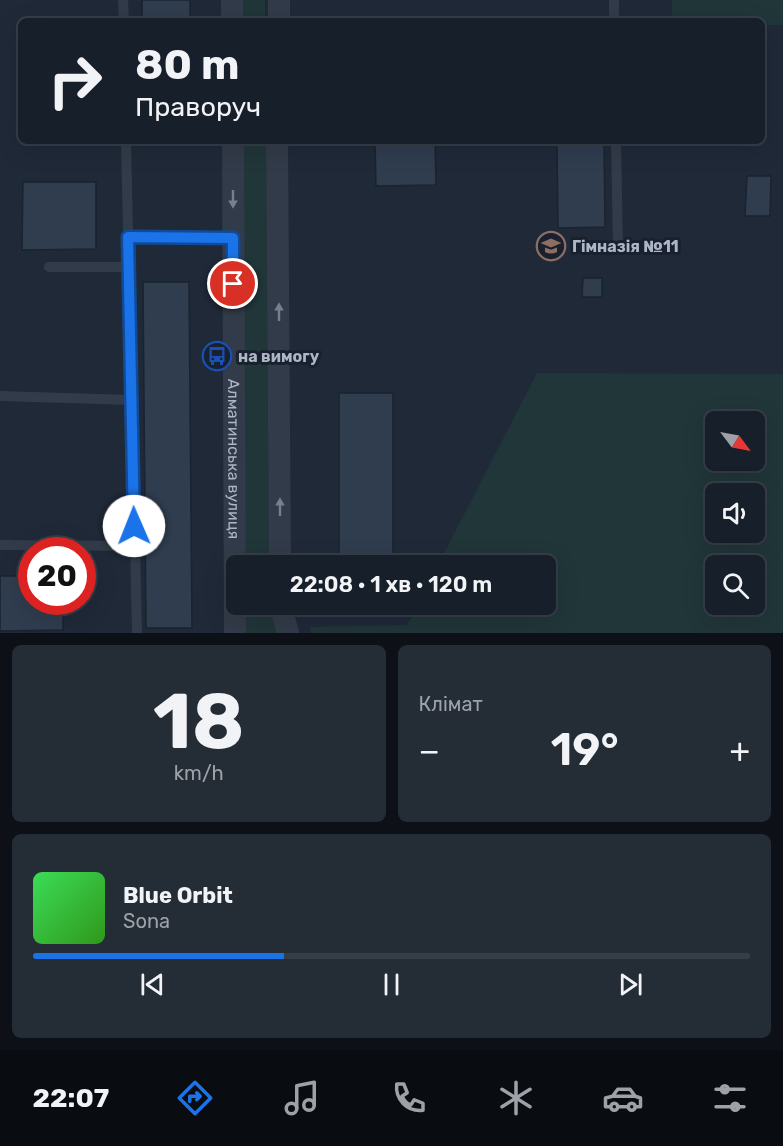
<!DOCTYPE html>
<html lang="uk">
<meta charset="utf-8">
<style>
body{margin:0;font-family:Rubik,sans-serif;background:#242c36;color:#f1f3f6;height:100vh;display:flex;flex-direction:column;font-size:22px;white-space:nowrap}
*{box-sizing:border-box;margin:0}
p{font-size:20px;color:#9ea2a8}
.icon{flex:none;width:33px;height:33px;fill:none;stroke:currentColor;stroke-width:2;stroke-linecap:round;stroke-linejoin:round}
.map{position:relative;height:633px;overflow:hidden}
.side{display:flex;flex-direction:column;gap:12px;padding:12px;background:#0d1117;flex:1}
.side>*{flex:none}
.guide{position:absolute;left:18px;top:18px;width:747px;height:126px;border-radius:9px;box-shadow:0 6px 24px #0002,0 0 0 2px #363d47;background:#171f2a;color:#f1f3f6;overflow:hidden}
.needle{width:39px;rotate:122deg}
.tools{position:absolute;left:705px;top:411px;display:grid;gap:12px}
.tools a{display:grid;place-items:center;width:60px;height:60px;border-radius:9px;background:#171f2a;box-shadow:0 6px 24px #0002,0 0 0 2px #363d47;font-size:30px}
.speed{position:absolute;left:18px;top:537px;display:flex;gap:12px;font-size:30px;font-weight:700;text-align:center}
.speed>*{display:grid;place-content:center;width:78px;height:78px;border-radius:50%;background:#171f2a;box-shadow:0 6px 24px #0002,0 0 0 2px #363d47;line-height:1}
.speed .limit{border:9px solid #d22;background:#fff;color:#111}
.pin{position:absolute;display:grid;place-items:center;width:51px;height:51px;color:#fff;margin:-26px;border:3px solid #fff;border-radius:50%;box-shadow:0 2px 6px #0007}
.me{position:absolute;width:66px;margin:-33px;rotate:359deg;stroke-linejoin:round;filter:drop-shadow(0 0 4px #0008)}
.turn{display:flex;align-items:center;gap:21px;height:126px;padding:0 18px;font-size:27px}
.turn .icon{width:78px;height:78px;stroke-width:2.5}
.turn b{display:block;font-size:42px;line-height:51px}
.big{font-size:45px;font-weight:600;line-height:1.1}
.side .tile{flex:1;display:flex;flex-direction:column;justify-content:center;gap:9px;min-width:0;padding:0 21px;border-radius:9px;background:#242c36}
.side .dial{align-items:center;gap:0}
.dial b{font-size:78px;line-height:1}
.song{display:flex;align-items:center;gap:18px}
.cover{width:72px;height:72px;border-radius:9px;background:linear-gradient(135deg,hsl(130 70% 55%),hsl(110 70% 35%))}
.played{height:6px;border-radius:3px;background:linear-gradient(90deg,#1a73e8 35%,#363d47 35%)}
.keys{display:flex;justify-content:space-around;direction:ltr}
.heat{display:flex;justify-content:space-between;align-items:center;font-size:33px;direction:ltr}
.side .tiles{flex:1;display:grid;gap:12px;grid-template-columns:1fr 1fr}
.tile:last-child{grid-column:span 2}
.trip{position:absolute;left:226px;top:555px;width:330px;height:60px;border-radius:9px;background:#171f2a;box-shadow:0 6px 24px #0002,0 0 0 2px #363d47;font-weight:600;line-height:60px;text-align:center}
.tab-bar{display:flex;height:96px;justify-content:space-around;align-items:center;background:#090c11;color:#9ea2a8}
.tab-bar .icon{width:42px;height:42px}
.tab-bar .current{color:#1a73e8}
.tab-bar b{font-size:27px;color:#f1f3f6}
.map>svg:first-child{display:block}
</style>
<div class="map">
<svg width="783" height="633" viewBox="0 0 783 633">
<rect width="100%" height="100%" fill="#1f2938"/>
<path fill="#213639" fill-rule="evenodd" d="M 243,0 L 265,0 L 265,21 L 243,21 Z
M 672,0 L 783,0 L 783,25 L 762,25 L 762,21 L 672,21 Z
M 242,141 L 266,141 L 269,565 L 241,566 Z
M 537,373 L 783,374 L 783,633 L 311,633 L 310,627 L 407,625 L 418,605 L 546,604 L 546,566 L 438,565 ZM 716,422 L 754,422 L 754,460 L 716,460 ZM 716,494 L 754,494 L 754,532 L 716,532 ZM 716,566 L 754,566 L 754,604 L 716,604 Z
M 241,605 L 270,605 L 279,633 L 244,633 Z"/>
<path fill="#303d4f" stroke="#1a232f" stroke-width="1.5" d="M 142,0 L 190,0 L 190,21 L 142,21 Z
M 375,141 L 435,141 L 436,185 L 376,186 Z
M 557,141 L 604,141 L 605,227 L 558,228 Z
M 747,176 L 771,176 L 770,216 L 745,216 Z
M 23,182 L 96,182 L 96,249 L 22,250 Z
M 583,278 L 602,278 L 602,297 L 582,297 Z
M 143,282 L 189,282 L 192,628 L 146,628 Z
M 339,393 L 393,393 L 393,566 L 339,566 Z
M 0,576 L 32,576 L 32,602 L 63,602 L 63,630 L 0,631 Z"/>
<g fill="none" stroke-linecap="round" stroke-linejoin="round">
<path stroke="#323b49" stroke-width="10" d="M 123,0 L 124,21
M 614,0 L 614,21
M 126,141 L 137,633
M 616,141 L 618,249
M 128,237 L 233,238
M 49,267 L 129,267
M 0,396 L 132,400
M 0,545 L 135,546"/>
<g stroke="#323b49" stroke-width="22">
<path d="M 232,0 L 232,21"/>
<path d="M 279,21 L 279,0"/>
<path id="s1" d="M 233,141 L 235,633"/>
<path d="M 277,141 L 280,566"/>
<path d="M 280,604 L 288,633"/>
</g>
</g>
<defs><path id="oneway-solid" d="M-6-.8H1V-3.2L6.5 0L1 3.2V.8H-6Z" transform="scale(1.5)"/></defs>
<g fill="#757f8e">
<use href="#oneway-solid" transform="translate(233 199) rotate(90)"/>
<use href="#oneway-solid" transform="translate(279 312) rotate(-90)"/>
<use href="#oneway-solid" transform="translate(280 507) rotate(-90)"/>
</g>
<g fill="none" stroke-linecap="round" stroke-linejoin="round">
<g stroke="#114b97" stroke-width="15">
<path id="route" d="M 134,526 L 128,237 L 233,238 L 233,284"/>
</g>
<use href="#route" stroke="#1a73e8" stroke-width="10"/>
</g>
<defs>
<g id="school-ring" transform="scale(1.5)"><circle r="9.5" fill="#18212d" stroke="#8d6e63" stroke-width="1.5"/><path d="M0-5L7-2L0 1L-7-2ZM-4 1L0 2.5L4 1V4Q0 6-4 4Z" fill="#8d6e63"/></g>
<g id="bus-ring" transform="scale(1.5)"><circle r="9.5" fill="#18212d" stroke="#1a4fb4" stroke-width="1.5"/><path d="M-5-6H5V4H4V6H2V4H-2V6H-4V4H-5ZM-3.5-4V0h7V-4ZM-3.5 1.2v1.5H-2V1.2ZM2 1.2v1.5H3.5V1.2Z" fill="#1a4fb4"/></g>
</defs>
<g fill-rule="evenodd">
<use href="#school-ring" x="551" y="246"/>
<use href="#bus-ring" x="217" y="356"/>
</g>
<g text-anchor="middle" stroke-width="6" stroke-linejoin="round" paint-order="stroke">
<g font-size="16" font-weight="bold" fill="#acb6c6" stroke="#18212d" text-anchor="start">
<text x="572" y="252">Гімназія №11</text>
<text x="238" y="362">на вимогу</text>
</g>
<g font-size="16" fill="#acb6c6" stroke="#18212d">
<text dy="6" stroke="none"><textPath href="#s1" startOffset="318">Алматинська вулиця</textPath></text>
</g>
</g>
</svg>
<div class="tools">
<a><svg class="needle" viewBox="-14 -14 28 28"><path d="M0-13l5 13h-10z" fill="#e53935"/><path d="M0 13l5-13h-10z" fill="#9ea2a8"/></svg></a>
<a><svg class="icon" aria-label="sound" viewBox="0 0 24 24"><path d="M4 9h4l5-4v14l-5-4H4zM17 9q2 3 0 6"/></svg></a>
<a><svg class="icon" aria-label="search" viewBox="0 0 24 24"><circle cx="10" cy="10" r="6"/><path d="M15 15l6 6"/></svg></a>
</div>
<div class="speed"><div class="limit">20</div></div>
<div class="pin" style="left:233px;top:284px;background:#d93025"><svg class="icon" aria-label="arrive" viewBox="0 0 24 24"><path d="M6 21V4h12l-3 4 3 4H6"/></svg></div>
<svg class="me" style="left:134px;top:526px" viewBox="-20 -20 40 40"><circle r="19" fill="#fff"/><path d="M0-13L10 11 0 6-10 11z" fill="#1a73e8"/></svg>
<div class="trip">22:08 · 1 хв · 120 m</div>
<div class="guide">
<div class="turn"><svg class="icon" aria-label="right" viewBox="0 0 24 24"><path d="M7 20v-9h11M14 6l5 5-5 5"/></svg><div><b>80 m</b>Праворуч</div></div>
</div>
</div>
<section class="side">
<div class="tiles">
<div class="tile dial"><b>18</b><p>km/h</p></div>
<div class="tile"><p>Клімат</p>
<div class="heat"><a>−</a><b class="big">19°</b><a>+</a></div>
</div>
<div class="tile">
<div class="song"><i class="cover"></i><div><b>Blue Orbit</b><p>Sona</p></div></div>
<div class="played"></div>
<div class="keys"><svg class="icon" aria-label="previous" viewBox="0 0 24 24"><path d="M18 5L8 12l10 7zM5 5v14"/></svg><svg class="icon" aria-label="pause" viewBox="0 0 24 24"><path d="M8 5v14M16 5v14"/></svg><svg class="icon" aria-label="next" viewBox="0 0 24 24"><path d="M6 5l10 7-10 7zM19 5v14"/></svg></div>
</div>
</div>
</section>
<nav class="tab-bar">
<b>22:07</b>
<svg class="icon current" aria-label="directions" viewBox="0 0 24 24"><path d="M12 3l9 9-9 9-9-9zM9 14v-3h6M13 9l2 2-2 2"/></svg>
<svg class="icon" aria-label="music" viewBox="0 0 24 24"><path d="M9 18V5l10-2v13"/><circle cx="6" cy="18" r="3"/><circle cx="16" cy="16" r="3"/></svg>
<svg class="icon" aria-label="phone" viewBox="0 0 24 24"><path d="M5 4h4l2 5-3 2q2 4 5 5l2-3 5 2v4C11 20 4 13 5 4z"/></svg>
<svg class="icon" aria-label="climate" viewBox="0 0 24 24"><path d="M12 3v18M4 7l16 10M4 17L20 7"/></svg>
<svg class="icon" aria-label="car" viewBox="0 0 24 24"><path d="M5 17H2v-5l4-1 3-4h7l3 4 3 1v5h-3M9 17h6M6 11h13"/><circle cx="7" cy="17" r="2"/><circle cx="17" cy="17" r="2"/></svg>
<svg class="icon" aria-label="filters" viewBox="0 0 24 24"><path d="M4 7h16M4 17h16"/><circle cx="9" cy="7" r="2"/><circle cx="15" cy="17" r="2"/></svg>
</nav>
